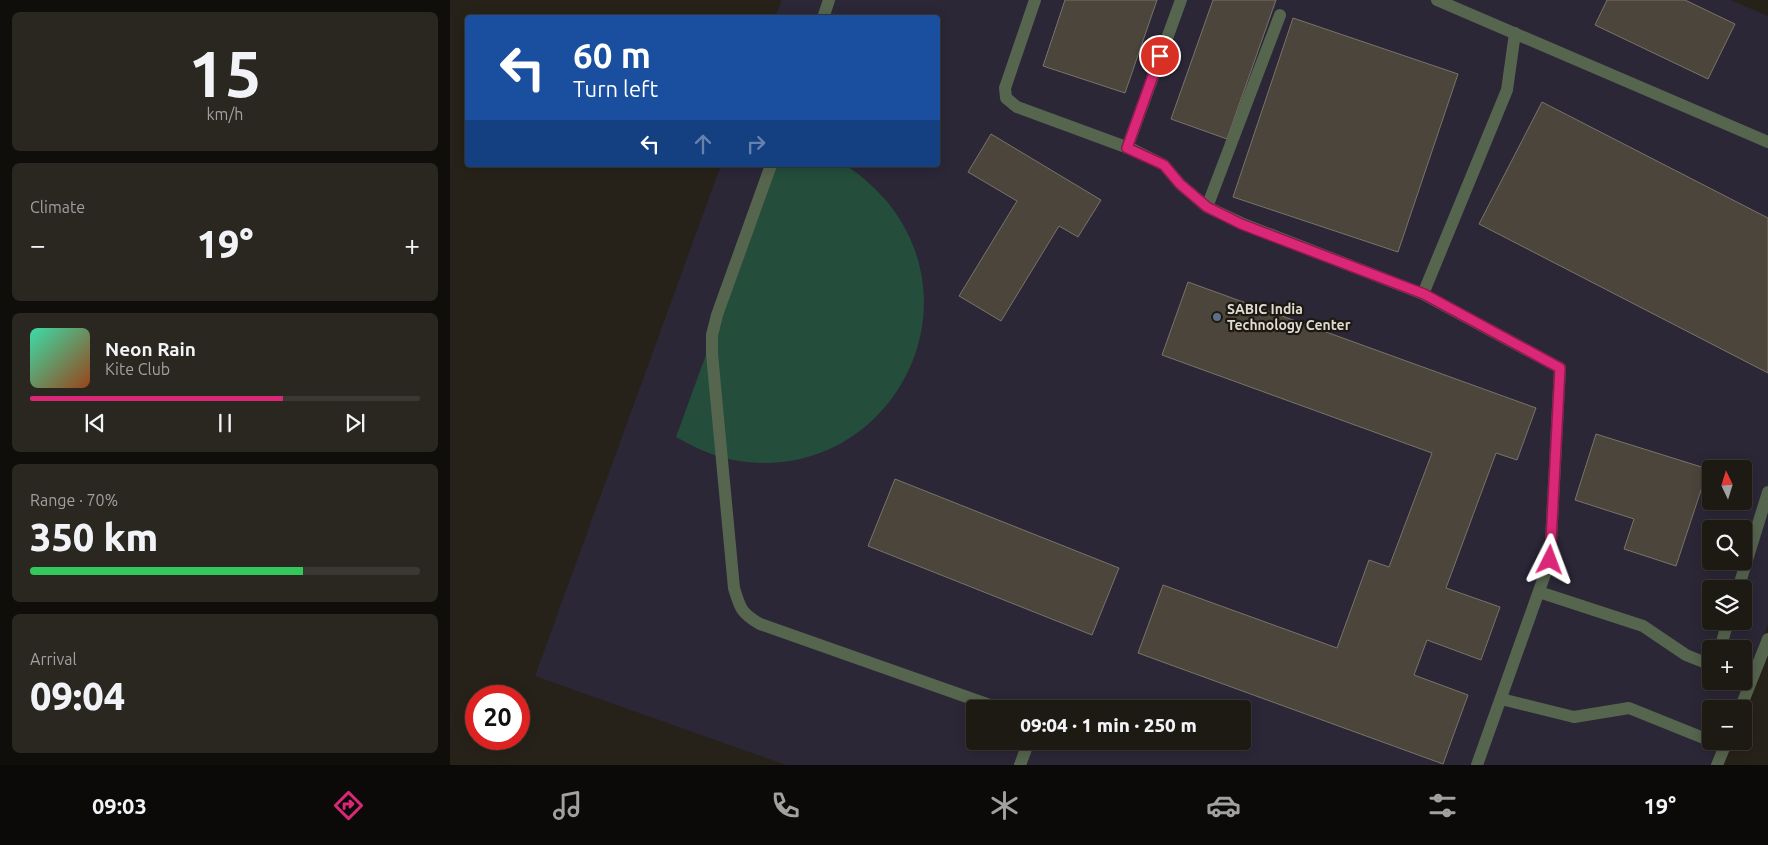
<!DOCTYPE html>
<meta charset="utf-8">
<style>
body{margin:0;font-family:Ubuntu,sans-serif;background:#2a2721;color:#f1f3f6;height:100vh;display:flex;flex-direction:column;font-size:19px;white-space:nowrap}
*{box-sizing:border-box;margin:0}
p{font-size:16px;color:#a0a1a0}
.icon{flex:none;width:28px;height:28px;fill:none;stroke:currentColor;stroke-width:2;stroke-linecap:round;stroke-linejoin:round}
.map{position:relative;flex:1;overflow:hidden}
.sheet{display:flex;flex-direction:column;gap:12px;padding:12px;background:#100e0a;width:450px}
.sheet>*{flex:none}
.banner{position:absolute;left:15px;top:15px;width:475px;height:152px;border-radius:5px;box-shadow:0 2px 12px #0003,0 0 0 1px #3b3833;background:#1a4fa0;color:#fff;overflow:hidden}
.needle{width:32px;rotate:356deg}
.controls{position:absolute;left:1252px;top:460px;display:grid;gap:10px}
.controls a{display:grid;place-items:center;width:50px;height:50px;border-radius:5px;background:#1d1a13;box-shadow:0 2px 12px #0003,0 0 0 1px #3b3833;font-size:25px}
.speed{position:absolute;left:15px;top:685px;display:flex;gap:10px;font-size:25px;font-weight:700;text-align:center}
.speed>*{display:grid;place-content:center;width:65px;height:65px;border-radius:50%;background:#1d1a13;box-shadow:0 2px 12px #0003,0 0 0 1px #3b3833;line-height:1}
.speed .limit{border:8px solid #d22;background:#fff;color:#111}
.pin{position:absolute;display:grid;place-items:center;width:42px;height:42px;color:#fff;margin:-21px;border:2px solid #fff;border-radius:50%;box-shadow:0 1px 5px #0007}
.me{position:absolute;width:55px;margin:-28px;rotate:3deg;stroke-linejoin:round;filter:drop-shadow(0 0 4px #0008)}
.turn{display:flex;align-items:center;gap:18px;height:105px;padding:0 25px;font-size:22px}
.turn .icon{width:65px;height:65px;stroke-width:2.5}
.turn b{display:block;font-size:35px;line-height:42px}
.lanes{display:flex;align-items:center;height:48px;padding:0 25px;background:#0003;justify-content:center;gap:25px;direction:ltr}
.lanes .off{opacity:.35}
.big{font-size:38px;font-weight:800;line-height:1.1}
.sheet .card{flex:1;display:flex;flex-direction:column;justify-content:center;gap:8px;min-width:0;padding:0 18px;border-radius:8px;background:#2a2721}
.sheet .dial{align-items:center;gap:0}
.dial b{font-size:65px;line-height:1}
.song{display:flex;align-items:center;gap:15px}
.cover{width:60px;height:60px;border-radius:8px;background:linear-gradient(135deg,hsl(160 70% 55%),hsl(20 70% 35%))}
.played{height:5px;border-radius:2px;background:linear-gradient(90deg,#db2777 65%,#3b3833 65%)}
.keys{display:flex;justify-content:space-around;direction:ltr}
.heat{display:flex;justify-content:space-between;align-items:center;font-size:28px;direction:ltr}
.charge{height:8px;border-radius:4px;background:linear-gradient(90deg,#34c759 70%,#3b3833 0)}
.trip{position:absolute;left:516px;top:700px;width:285px;height:50px;border-radius:5px;background:#1d1a13;box-shadow:0 2px 12px #0003,0 0 0 1px #3b3833;font-weight:800;line-height:50px;text-align:center}
.menu{display:flex;height:80px;justify-content:space-around;align-items:center;background:#0c0a08;color:#a0a1a0}
.menu .icon{width:35px;height:35px}
.menu .active{color:#db2777}
.menu b{font-size:22px;color:#f1f3f6}
main{display:flex;flex:1;min-height:0}
.map>svg:first-child{display:block}
</style>
<main>
<section class="sheet">
<div class="card dial"><b>15</b><p>km/h</p></div>
<div class="card"><p>Climate</p>
<div class="heat"><a>−</a><b class="big">19°</b><a>+</a></div>
</div>
<div class="card">
<div class="song"><i class="cover"></i><div><b>Neon Rain</b><p>Kite Club</p></div></div>
<div class="played"></div>
<div class="keys"><svg class="icon" aria-label="previous" viewBox="0 0 24 24"><path d="M18 5L8 12l10 7zM5 5v14"/></svg><svg class="icon" aria-label="pause" viewBox="0 0 24 24"><path d="M8 5v14M16 5v14"/></svg><svg class="icon" aria-label="next" viewBox="0 0 24 24"><path d="M6 5l10 7-10 7zM19 5v14"/></svg></div>
</div>
<div class="card"><p>Range · 70%</p><b class="big">350 km</b><div class="charge"></div></div>
<div class="card"><p>Arrival</p><b class="big">09:04</b></div>
</section>
<div class="map">
<svg width="1318" height="765" viewBox="0 0 1318 765">
<rect width="100%" height="100%" fill="#272219"/>
<path fill="#2b2737" fill-rule="evenodd" d="M 332,0 L 1280,0 L 1318,16 L 1318,624 L 1283,709 L 1261,709 L 1261,741 L 1270,741 L 1260,765 L 336,765 L 85,676 L 271,165 L 488,165 L 488,18 L 325,17 ZM 1261,469 L 1294,469 L 1294,501 L 1261,501 ZM 1261,529 L 1294,529 L 1294,561 L 1261,561 ZM 1261,589 L 1294,589 L 1294,621 L 1261,621 ZM 1261,649 L 1294,649 L 1294,681 L 1261,681 ZM 525,709 L 792,709 L 792,741 L 525,741 Z"/>
<path fill="#244d3b" d="M 325,165 C 342,165 358,165 374,165 C 380,165 388,164 393,165 C 406,169 431,194 439,204 C 529,318 433,483 289,461 C 266,458 246,448 226,437 Z"/>
<path fill="#4c453c" stroke="#7a7369" d="M 615,0 L 707,0 L 675,93 L 593,66 Z
M 763,0 L 826,0 L 777,139 L 721,119 Z
M 1157,0 L 1235,0 L 1285,24 L 1258,79 L 1145,25 Z
M 843,18 L 1008,74 L 948,252 L 783,197 Z
M 1092,102 L 1318,218 L 1318,373 L 1029,224 Z
M 541,134 L 651,200 L 628,237 L 609,226 L 551,321 L 509,296 L 567,201 L 518,172 Z
M 738,282 L 1086,408 L 1067,460 L 1046,453 L 996,588 L 1050,607 L 1031,660 L 977,640 L 964,675 L 1018,695 L 993,764 L 688,653 L 713,585 L 887,648 L 919,560 L 939,567 L 982,453 L 712,355 Z
M 1146,434 L 1258,469 L 1226,566 L 1174,549 L 1184,519 L 1125,500 Z
M 445,479 L 669,568 L 642,635 L 418,546 Z"/>
<g fill="none" stroke-linecap="round" stroke-linejoin="round">
<path stroke="#56654e" stroke-width="12" d="M 585,0 L 555,88 L 556,98 L 567,107 L 684,150 L 714,165 L 730,184 L 757,207 L 791,223 L 973,294
M 987,0 L 1318,142
M 373,18 L 379,0
M 677,148 L 731,0
M 321,165 L 267,315 L 262,335 L 262,354 L 284,588 C 290,608 291,613 310,624 L 551,709
M 757,207 L 830,15
M 1288,589 L 1318,492
M 1089,592 L 1193,626 L 1236,655 L 1261,665
M 1270,649 L 1278,621
M 1051,699 L 1124,717 L 1179,708 L 1261,741
M 1290,709 L 1318,639
M 570,765 L 579,741
M 1027,765 L 1100,560 L 1110,368 L 973,294 L 1057,90 L 1065,33
M 1267,765 L 1277,741"/>
</g>
<g fill="none" stroke-linecap="round" stroke-linejoin="round">
<g stroke="#8e194d" stroke-width="12">
<path id="route" d="M 710,56 L 677,148 L 714,165 L 730,184 L 757,207 L 791,224 L 974,294 L 1110,368 L 1100,560"/>
</g>
<use href="#route" stroke="#db2777" stroke-width="9"/>
</g>
<circle fill="#5c6f8a" stroke="#1d1810" stroke-width="2" cx="767" cy="317" r="5"/>
<g text-anchor="middle" stroke-width="4.5" stroke-linejoin="round" paint-order="stroke">
<g font-size="14" font-weight="bold" fill="#dedbd5" stroke="#1d1810" text-anchor="start">
<text x="777" y="314">SABIC India<tspan x="777" dy="16">Technology Center</tspan></text>
</g>
</g>
</svg>
<div class="controls">
<a><svg class="needle" viewBox="-14 -14 28 28"><path d="M0-13l5 13h-10z" fill="#e53935"/><path d="M0 13l5-13h-10z" fill="#a0a1a0"/></svg></a>
<a><svg class="icon" aria-label="search" viewBox="0 0 24 24"><circle cx="10" cy="10" r="6"/><path d="M15 15l6 6"/></svg></a>
<a><svg class="icon" aria-label="layers" viewBox="0 0 24 24"><path d="M12 4l9 5-9 5-9-5zM3 14l9 5 9-5"/></svg></a>
<a>+</a>
<a>−</a>
</div>
<div class="speed"><div class="limit">20</div></div>
<div class="pin" style="left:710px;top:56px;background:#d93025"><svg class="icon" aria-label="arrive" viewBox="0 0 24 24"><path d="M6 21V4h12l-3 4 3 4H6"/></svg></div>
<svg class="me" style="left:1100px;top:560px" viewBox="-20 -20 40 40"><path d="M0-17L14 15 0 8-14 15z" fill="#db2777" stroke="#fff" stroke-width="4"/></svg>
<div class="trip">09:04 · 1 min · 250 m</div>
<div class="banner">
<div class="turn"><svg class="icon" aria-label="left" viewBox="0 0 24 24"><path d="M17 20v-9H6M10 6l-5 5 5 5"/></svg><div><b>60 m</b>Turn left</div></div>
<div class="lanes"><svg class="icon" aria-label="left" viewBox="0 0 24 24"><path d="M17 20v-9H6M10 6l-5 5 5 5"/></svg><svg class="icon off" aria-label="ahead" viewBox="0 0 24 24"><path d="M12 20V5M6 11l6-6 6 6"/></svg><svg class="icon off" aria-label="right" viewBox="0 0 24 24"><path d="M7 20v-9h11M14 6l5 5-5 5"/></svg></div>
</div>
</div>
</main>
<nav class="menu">
<b>09:03</b>
<svg class="icon active" aria-label="directions" viewBox="0 0 24 24"><path d="M12 3l9 9-9 9-9-9zM9 14v-3h6M13 9l2 2-2 2"/></svg>
<svg class="icon" aria-label="music" viewBox="0 0 24 24"><path d="M9 18V5l10-2v13"/><circle cx="6" cy="18" r="3"/><circle cx="16" cy="16" r="3"/></svg>
<svg class="icon" aria-label="phone" viewBox="0 0 24 24"><path d="M5 4h4l2 5-3 2q2 4 5 5l2-3 5 2v4C11 20 4 13 5 4z"/></svg>
<svg class="icon" aria-label="climate" viewBox="0 0 24 24"><path d="M12 3v18M4 7l16 10M4 17L20 7"/></svg>
<svg class="icon" aria-label="car" viewBox="0 0 24 24"><path d="M5 17H2v-5l4-1 3-4h7l3 4 3 1v5h-3M9 17h6M6 11h13"/><circle cx="7" cy="17" r="2"/><circle cx="17" cy="17" r="2"/></svg>
<svg class="icon" aria-label="filters" viewBox="0 0 24 24"><path d="M4 7h16M4 17h16"/><circle cx="9" cy="7" r="2"/><circle cx="15" cy="17" r="2"/></svg>
<b>19°</b>
</nav>
